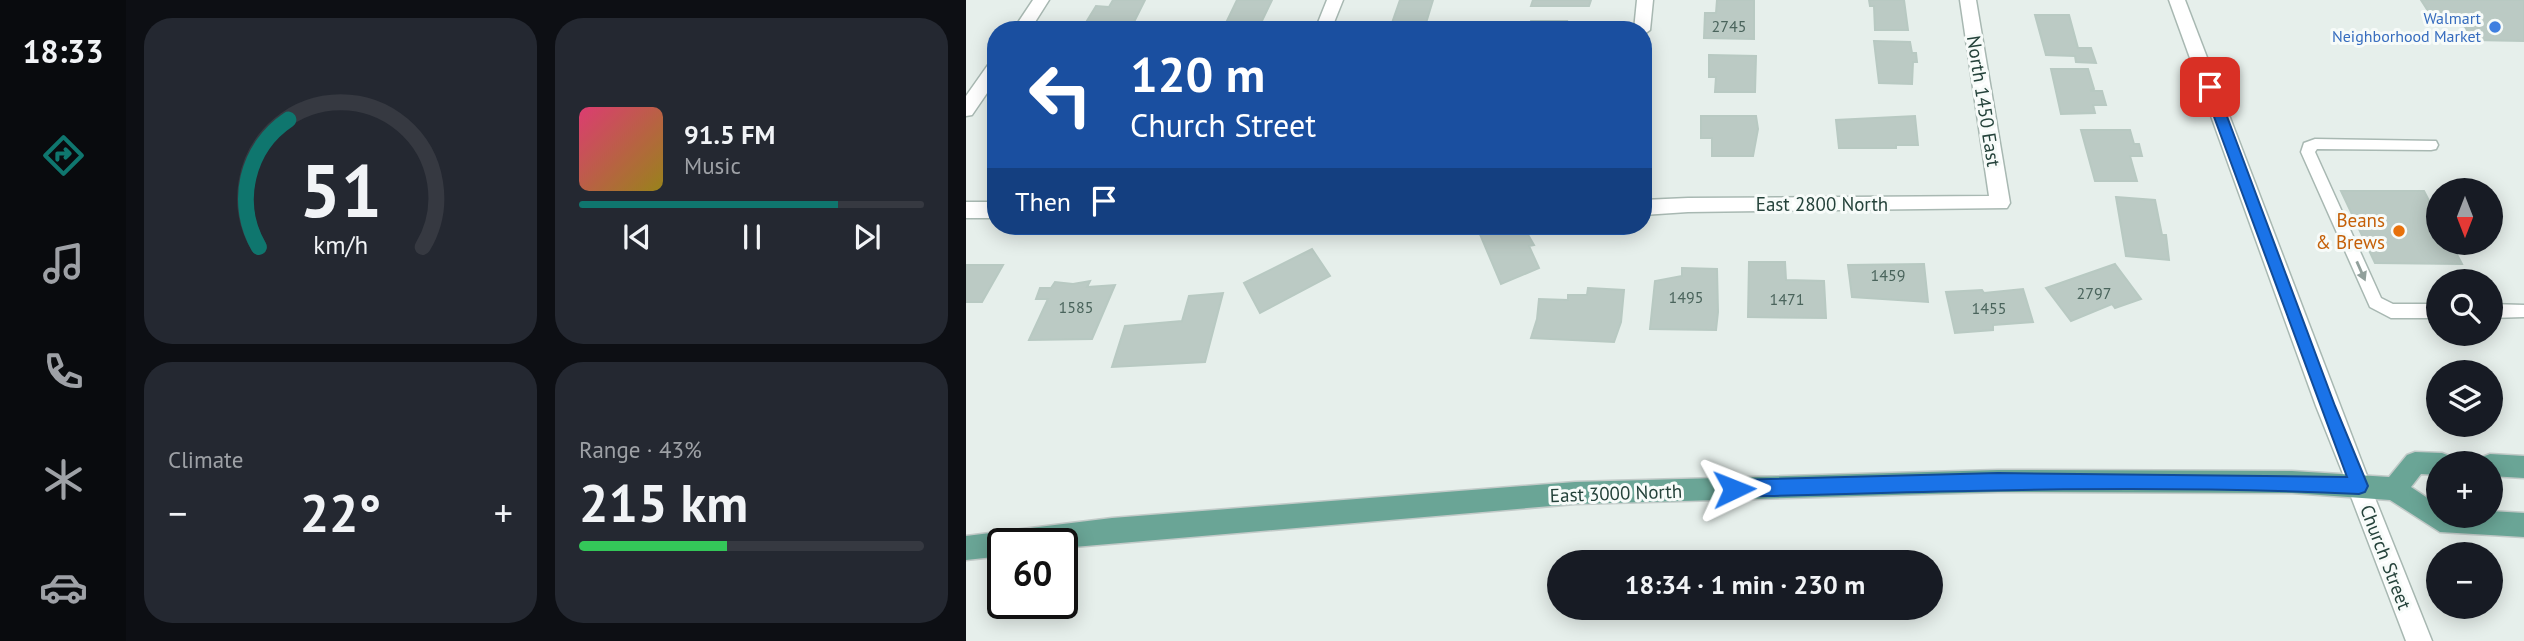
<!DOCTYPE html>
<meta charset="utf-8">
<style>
body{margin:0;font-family:"PT Sans",sans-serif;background:#242831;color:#f1f3f6;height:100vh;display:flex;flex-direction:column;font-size:26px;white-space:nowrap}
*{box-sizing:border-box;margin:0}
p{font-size:23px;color:#9ea1a6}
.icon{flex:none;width:38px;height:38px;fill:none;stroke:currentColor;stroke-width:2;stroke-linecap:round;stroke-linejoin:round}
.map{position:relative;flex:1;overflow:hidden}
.drawer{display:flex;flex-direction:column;gap:18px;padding:18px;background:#0d0f14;width:840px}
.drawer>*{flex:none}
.banner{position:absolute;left:21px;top:21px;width:665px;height:214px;border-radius:28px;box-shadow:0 4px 18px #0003;background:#1a4fa0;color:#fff;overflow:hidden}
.needle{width:46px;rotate:180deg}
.buttons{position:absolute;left:1460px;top:178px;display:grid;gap:14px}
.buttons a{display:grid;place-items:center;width:77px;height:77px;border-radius:50%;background:#171b24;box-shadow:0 4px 18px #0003;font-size:35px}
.speed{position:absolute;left:21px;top:528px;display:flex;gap:14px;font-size:35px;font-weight:700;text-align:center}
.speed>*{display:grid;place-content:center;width:91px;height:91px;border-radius:50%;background:#171b24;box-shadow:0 4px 18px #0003;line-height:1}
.speed .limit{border:4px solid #111;border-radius:10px;background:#fff;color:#111}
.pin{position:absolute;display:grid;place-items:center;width:60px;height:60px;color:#fff;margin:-30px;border-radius:14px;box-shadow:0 4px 10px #0006}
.me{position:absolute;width:77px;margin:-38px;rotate:88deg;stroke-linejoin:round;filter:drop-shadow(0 0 5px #0008)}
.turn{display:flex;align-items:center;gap:24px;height:147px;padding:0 28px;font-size:32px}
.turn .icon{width:91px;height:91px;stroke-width:2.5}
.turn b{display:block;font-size:49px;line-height:60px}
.then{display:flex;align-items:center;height:66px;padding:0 28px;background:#0003;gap:14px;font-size:26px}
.big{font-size:52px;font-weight:800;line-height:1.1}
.drawer .widget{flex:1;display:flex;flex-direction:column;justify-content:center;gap:10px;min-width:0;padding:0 24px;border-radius:28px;background:#242831}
.drawer .dial{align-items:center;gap:0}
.dial svg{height:182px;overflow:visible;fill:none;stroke:#363941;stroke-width:7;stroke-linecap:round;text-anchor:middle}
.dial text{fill:#f1f3f6;stroke:none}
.song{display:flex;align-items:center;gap:21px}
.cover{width:84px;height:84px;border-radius:10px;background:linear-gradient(135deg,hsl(340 70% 55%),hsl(50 70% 35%))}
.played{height:7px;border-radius:4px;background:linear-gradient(90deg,#0f766e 75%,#363941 75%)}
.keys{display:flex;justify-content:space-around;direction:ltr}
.heat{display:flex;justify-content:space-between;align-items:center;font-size:38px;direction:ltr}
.charge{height:10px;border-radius:5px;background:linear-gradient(90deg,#34c759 43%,#363941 0)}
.drawer .tiles{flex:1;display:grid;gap:18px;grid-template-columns:repeat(2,1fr)}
.trip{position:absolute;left:581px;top:550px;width:396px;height:70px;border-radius:35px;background:#171b24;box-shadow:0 4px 18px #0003;font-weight:800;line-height:70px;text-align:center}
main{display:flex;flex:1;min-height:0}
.tab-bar{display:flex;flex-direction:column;width:126px;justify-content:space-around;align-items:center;background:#090b0e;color:#9ea1a6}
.tab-bar .icon{width:49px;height:49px}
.tab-bar .selected{color:#0f766e}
.tab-bar b{font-size:32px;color:#f1f3f6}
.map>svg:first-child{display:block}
</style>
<main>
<nav class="tab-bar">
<b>18:33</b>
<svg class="icon selected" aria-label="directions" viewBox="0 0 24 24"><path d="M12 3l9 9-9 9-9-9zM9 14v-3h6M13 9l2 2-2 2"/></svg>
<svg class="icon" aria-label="music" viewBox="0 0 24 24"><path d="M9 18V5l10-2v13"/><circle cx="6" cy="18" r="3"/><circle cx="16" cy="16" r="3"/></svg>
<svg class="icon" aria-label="phone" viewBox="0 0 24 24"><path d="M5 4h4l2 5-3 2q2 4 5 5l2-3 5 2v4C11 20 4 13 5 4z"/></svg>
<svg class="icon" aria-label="climate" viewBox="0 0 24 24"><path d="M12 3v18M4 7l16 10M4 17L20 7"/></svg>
<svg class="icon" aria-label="car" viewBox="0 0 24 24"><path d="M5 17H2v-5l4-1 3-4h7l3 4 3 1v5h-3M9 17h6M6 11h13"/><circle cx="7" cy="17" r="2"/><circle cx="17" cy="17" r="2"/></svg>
</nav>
<section class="drawer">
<div class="tiles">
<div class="widget dial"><svg viewBox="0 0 100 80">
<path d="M14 69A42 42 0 1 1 86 69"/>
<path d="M14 69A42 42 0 0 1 27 13" stroke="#0f766e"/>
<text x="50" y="56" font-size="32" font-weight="700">51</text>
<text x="50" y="72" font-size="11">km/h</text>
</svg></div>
<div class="widget">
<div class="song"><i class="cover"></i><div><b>91.5 FM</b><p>Music</p></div></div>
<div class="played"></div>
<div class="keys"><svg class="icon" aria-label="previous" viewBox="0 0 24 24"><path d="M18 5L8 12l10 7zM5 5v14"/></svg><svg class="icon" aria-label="pause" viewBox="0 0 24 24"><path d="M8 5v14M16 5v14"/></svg><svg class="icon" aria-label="next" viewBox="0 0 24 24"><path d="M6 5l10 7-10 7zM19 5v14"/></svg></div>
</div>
<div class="widget"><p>Climate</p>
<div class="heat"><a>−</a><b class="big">22°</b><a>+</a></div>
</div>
<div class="widget"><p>Range · 43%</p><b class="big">215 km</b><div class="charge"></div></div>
</div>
</section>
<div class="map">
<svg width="1558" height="641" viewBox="0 0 1558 641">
<rect width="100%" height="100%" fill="#e6efeb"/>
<path fill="#bbcac4" stroke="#b8c9c2" stroke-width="2" d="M 147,0 L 179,0 L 166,26 L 119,24 L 130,6 L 143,7 Z
M 271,0 L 306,0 L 294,25 L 259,25 Z
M 434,0 L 467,0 L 460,23 L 426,23 Z
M 567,0 L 625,0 L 623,6 L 565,6 Z
M 751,0 L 788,0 L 788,39 L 738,38 L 739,13 L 750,13 Z
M 903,0 L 938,0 L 942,30 L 909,30 L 908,6 L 904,6 Z
M 1455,0 L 1558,0 L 1558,41 L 1507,40 L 1491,14 L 1464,14 Z
M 1069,15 L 1103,15 L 1112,48 L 1125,48 L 1130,63 L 1110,62 L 1109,56 L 1080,55 Z
M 565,21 L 601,21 L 599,30 L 563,30 Z
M 908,41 L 944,42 L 946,53 L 950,53 L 951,62 L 947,62 L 946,84 L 913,83 Z
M 743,55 L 790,56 L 789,92 L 749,92 L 750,77 L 743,77 Z
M 1085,69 L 1122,69 L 1128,89 L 1124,91 L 1136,91 L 1140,105 L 1127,105 L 1129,113 L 1095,114 Z
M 735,116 L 790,116 L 792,129 L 787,156 L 746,156 L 746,138 L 735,138 Z
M 949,116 L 952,145 L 930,145 L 930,148 L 873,148 L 870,120 Z
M 1115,130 L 1164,130 L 1168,144 L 1173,144 L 1176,156 L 1164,156 L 1171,181 L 1129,181 Z
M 1375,191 L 1458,191 L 1472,218 L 1472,243 L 1485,243 L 1496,264 L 1409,263 Z
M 1150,197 L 1189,200 L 1196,235 L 1200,235 L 1203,260 L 1160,256 Z
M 535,226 L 557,226 L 568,245 L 563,246 L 573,268 L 535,284 L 513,232 Z
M 346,249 L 364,276 L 294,313 L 278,283 Z
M 783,262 L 819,262 L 820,280 L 858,281 L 860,318 L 782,317 Z
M 958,264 L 962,302 L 886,297 L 882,265 Z
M 1149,264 L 1175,299 L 1149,308 L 1146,304 L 1105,321 L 1080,288 Z
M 0,265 L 37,265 L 16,302 L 0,302 Z
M 716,268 L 751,269 L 752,312 L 750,330 L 684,329 L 689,281 L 716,276 Z
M 124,281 L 121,287 L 149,285 L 126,339 L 63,340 L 82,299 L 70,299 L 74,288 L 85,288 L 89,282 L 107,284 Z
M 622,288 L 658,290 L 655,322 L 648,342 L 565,338 L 571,319 L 573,299 L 602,300 L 602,295 L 621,295 Z
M 1057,289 L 1067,322 L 1027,325 L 1027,330 L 989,333 L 980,292 L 1016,290 L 1018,293 Z
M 257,293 L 239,362 L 146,367 L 159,326 L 216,321 L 223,296 Z"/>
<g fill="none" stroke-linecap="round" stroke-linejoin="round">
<g stroke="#a8b8b2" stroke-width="3">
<path id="service" d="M 1349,139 L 1470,141 L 1472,145 L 1470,149 L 1465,150 L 1351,149 L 1349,152 L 1415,298 L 1427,304 L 1472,304 L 1472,318 L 1425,318 L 1404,307 L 1335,152 L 1338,143 Z
M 1524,304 L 1558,305 L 1558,317 L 1524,318 Z"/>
</g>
<g stroke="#a8b8b2" stroke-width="3">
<path id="minor" d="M 67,0 L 83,0 L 64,30 L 47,30 Z
M 361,0 L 377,0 L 365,30 L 349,30 Z
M 671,0 L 687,0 L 684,30 L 677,35 L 677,30 L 668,30 Z
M 994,0 L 1010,0 L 1044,203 L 1041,208 L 722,212 L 677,215 L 677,200 L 722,198 L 1023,196 Z
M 30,60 L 30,80 L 6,115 L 0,116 L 0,96 L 24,62 Z
M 0,202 L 30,202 L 30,218 L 0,218 Z
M 1393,475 L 1401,478 L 1466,641 L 1440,641 L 1381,486 L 1385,478 Z"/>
</g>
<g stroke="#a8b8b2" stroke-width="3">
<path id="tertiary" d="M 1203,0 L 1219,0 L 1405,486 L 1401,494 L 1393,497 L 1385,494 L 1350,406 Z"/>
</g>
<g stroke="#c2cac8" stroke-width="3">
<path id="primary" d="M 1449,452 L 1476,453 L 1484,456 L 1487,464 L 1472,464 L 1472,475 L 1455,474 L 1445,487 L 1472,505 L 1472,516 L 1524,516 L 1524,511 L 1558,513 L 1558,537 L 1474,532 L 1424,500 L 1326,493 L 1032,492 L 609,504 L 96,548 L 96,544 L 37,544 L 37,556 L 0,560 L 0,536 L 146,518 L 609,482 L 1032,470 L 1326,471 L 1423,477 L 1441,455 Z
M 1524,454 L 1558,456 L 1558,478 L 1524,476 L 1524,464 L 1513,464 L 1516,457 Z"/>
</g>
<use href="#service" fill="#fff" fill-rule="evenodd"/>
<use href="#minor" fill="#fff" fill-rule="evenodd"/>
<use href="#tertiary" fill="#fff" fill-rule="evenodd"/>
<use href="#primary" fill="#6aa596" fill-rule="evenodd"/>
</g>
<defs><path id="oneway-solid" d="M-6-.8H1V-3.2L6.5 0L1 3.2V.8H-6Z" transform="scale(1.75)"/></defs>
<use fill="#92a09c" href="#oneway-solid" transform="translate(1395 271) rotate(66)"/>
<path fill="#1a73e8" stroke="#114b97" stroke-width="2" d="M 1244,83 L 1250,87 L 1369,406 L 1402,486 L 1399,492 L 1393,494 C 1185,484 976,491 768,497 L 761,495 L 759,489 L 761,483 L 768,480 L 1032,473 L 1381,477 L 1237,87 Z"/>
<circle fill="#3f7fe0" stroke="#f7fbf9" stroke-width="2.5" cx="1529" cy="27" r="7"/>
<circle fill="#e8710a" stroke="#f7fbf9" stroke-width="2.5" cx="1433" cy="231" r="7"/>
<g text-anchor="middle" stroke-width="6" stroke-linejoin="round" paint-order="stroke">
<g font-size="16" fill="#366cbe" stroke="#f7fbf9" text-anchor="end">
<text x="1515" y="24">Walmart<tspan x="1515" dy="18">Neighborhood Market</tspan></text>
</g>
<g font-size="16" fill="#4a645c">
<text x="763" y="32">2745</text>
<text x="922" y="281">1459</text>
<text x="1128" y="299">2797</text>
<text x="720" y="303">1495</text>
<text x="821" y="305">1471</text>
<text x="110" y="313">1585</text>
<text x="1023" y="314">1455</text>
</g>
<g font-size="19" fill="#24423a" stroke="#f7fbf9">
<text transform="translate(1018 101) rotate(81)" y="7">North 1450 East</text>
<text x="856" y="211">East 2800 North</text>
<text transform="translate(650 493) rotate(-2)" y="7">East 3000 North</text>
<text transform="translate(1420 557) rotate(69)" y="7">Church Street</text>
</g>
<g font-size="19" fill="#c56008" stroke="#f7fbf9" text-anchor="end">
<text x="1419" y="227">Beans<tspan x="1419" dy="22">&amp; Brews</tspan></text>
</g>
</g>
</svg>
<div class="buttons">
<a><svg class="needle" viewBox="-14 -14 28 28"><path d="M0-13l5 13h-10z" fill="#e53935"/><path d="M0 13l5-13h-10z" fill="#9ea1a6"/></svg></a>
<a><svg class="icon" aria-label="search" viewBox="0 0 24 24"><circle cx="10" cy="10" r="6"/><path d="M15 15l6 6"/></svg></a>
<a><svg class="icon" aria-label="layers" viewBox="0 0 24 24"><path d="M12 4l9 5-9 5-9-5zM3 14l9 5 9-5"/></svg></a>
<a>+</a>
<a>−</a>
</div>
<div class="speed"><div class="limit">60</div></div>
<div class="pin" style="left:1244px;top:87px;background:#d93025"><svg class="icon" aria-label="arrive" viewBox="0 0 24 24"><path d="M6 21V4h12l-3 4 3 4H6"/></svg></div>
<svg class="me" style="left:768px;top:489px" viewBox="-20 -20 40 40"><path d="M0-17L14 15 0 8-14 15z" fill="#1a73e8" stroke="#fff" stroke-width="4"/></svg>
<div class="trip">18:34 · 1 min · 230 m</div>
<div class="banner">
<div class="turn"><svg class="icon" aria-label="left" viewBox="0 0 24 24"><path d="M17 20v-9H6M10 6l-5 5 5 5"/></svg><div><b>120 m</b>Church Street</div></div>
<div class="then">Then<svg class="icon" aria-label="arrive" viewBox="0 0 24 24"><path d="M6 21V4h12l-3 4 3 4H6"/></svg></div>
</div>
</div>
</main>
